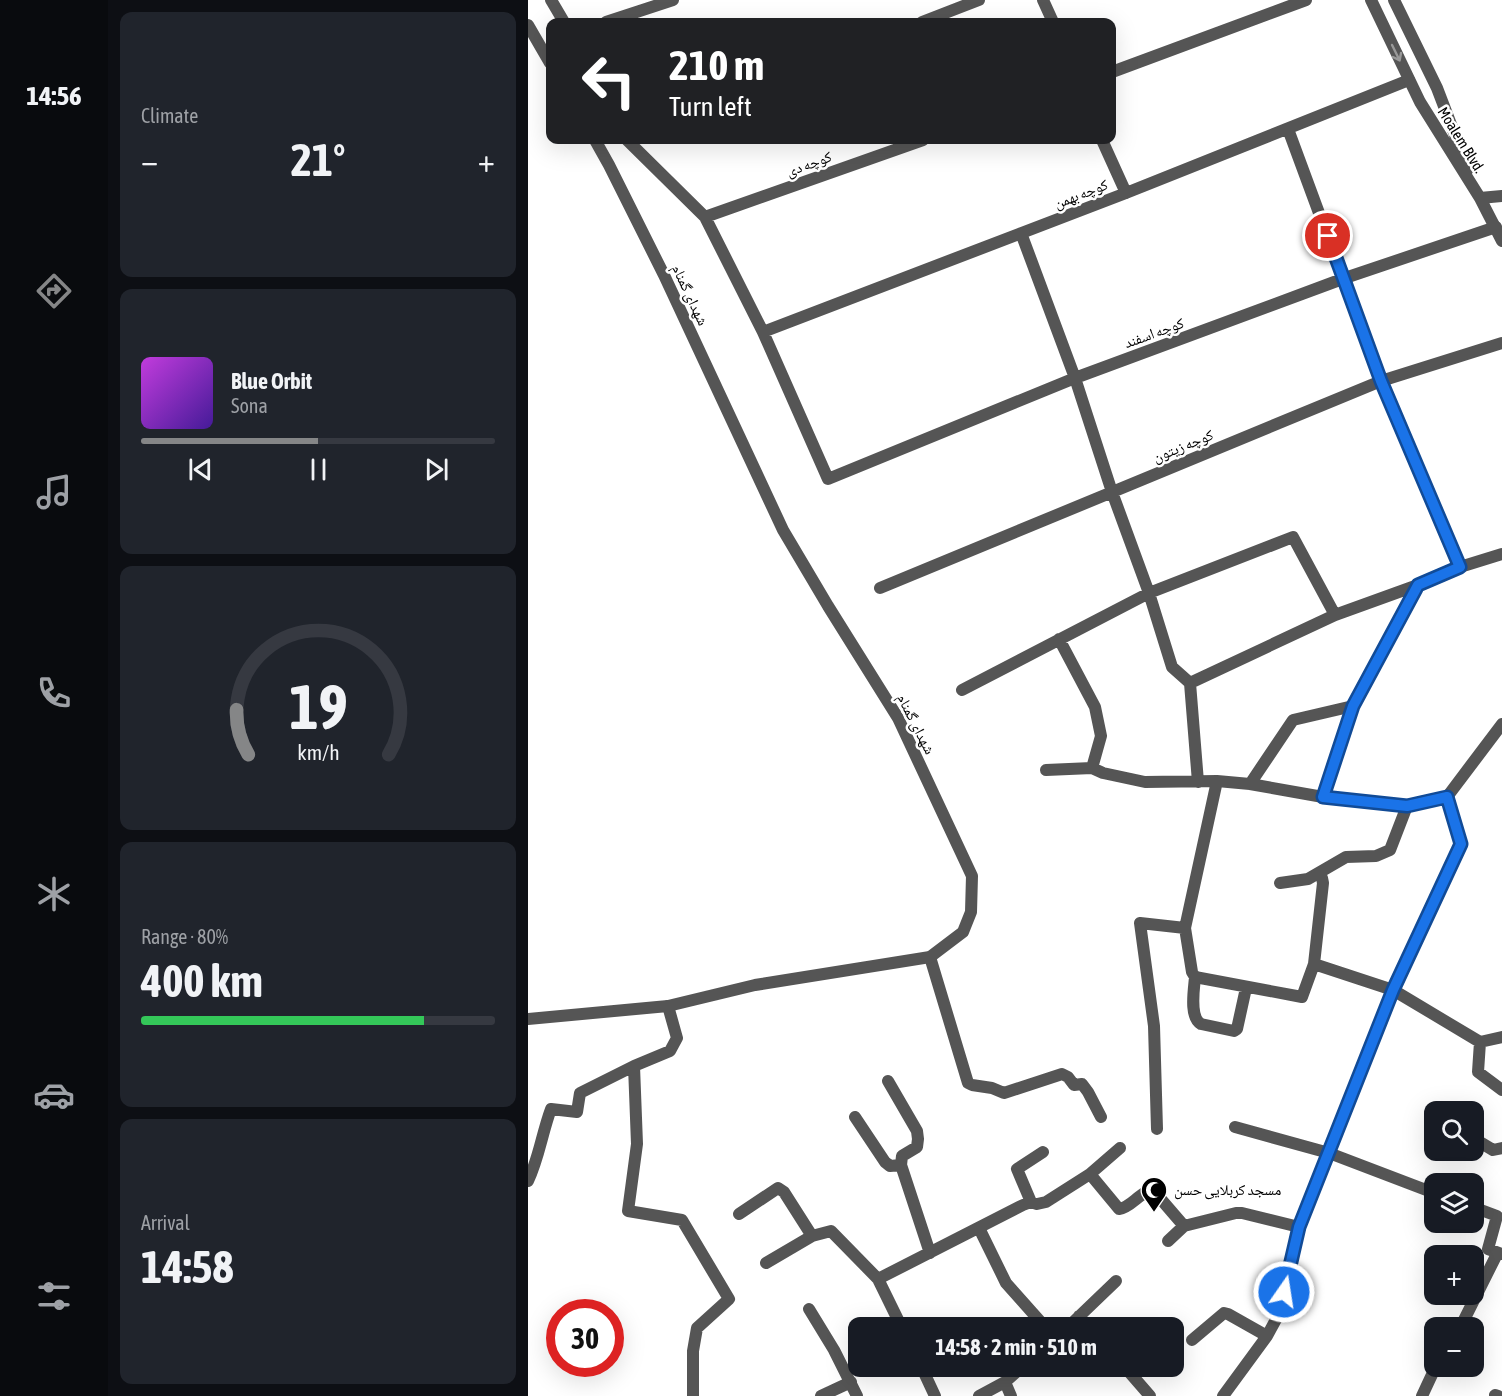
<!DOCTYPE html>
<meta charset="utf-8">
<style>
body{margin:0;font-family:"Asap Condensed","Noto Naskh Arabic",sans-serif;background:#20242c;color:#f1f3f6;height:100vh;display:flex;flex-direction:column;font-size:22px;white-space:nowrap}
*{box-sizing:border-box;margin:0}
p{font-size:20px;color:#9ea1a6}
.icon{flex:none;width:33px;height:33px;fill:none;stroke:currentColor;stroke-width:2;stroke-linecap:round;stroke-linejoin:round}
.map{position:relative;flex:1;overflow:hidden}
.details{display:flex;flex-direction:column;gap:12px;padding:12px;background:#0d0f14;width:420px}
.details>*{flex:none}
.top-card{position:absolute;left:18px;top:18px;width:570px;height:126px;border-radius:12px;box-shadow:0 6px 24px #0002;background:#202124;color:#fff;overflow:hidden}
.fabs{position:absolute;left:896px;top:1101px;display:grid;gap:12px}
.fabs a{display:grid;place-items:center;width:60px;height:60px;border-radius:12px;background:#171b24;box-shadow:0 6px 24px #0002;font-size:30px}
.speed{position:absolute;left:18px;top:1299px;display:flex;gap:12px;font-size:30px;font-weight:700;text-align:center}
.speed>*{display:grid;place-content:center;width:78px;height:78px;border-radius:50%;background:#171b24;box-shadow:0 6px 24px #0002;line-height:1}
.speed .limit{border:9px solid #d22;background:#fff;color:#111}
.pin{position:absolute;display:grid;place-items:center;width:51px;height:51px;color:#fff;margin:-26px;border:3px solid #fff;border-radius:50%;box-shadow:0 2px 6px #0007}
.me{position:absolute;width:66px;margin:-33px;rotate:13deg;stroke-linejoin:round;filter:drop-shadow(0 0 4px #0008)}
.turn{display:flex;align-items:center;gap:21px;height:126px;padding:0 24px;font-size:27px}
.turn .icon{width:78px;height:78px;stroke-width:2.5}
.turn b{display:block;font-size:42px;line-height:51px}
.big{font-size:45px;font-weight:700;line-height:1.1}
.details .widget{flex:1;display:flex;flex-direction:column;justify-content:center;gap:9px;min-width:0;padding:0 21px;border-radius:12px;background:#20242c}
.details .dial{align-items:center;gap:0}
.dial svg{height:156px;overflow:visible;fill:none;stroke:#363941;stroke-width:7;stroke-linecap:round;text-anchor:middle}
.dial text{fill:#f1f3f6;stroke:none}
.song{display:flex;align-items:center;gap:18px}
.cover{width:72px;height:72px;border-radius:9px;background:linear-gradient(135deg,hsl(290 70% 55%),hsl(260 70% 35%))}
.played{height:6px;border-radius:3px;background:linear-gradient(90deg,#858687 50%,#363941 50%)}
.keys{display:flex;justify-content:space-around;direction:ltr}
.heat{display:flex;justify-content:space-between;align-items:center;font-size:33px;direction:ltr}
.charge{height:9px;border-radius:4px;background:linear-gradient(90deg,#34c759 80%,#363941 0)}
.trip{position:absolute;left:320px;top:1317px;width:336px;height:60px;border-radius:12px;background:#171b24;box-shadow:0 6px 24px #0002;font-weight:700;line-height:60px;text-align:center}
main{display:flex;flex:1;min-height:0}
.menu{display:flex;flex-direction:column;width:108px;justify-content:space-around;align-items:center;background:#090b0e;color:#9ea1a6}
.menu .icon{width:42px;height:42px}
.menu .on{color:#858687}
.menu b{font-size:27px;color:#f1f3f6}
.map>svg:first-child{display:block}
</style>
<main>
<nav class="menu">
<b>14:56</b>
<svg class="icon on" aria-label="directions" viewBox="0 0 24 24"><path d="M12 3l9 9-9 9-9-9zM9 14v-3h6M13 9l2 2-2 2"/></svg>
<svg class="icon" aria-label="music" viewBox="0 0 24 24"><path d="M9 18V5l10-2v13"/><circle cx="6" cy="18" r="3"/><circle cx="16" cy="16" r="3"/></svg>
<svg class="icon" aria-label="phone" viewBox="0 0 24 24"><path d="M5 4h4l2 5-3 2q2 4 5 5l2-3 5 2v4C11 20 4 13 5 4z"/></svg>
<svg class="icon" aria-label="climate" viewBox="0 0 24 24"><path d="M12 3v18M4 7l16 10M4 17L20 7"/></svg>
<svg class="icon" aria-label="car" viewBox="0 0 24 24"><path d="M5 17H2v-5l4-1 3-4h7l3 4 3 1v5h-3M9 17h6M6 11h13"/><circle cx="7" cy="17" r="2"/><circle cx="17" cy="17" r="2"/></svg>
<svg class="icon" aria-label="filters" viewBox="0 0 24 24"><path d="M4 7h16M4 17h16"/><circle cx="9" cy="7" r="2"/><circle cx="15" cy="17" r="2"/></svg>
</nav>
<section class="details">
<div class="widget"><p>Climate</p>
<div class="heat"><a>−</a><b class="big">21°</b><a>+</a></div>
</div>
<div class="widget">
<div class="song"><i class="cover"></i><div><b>Blue Orbit</b><p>Sona</p></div></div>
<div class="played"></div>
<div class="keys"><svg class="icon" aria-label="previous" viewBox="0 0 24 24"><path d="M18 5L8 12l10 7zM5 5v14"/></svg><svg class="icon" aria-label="pause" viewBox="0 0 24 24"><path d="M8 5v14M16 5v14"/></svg><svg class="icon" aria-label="next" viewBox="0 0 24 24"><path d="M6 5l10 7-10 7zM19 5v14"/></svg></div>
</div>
<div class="widget dial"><svg viewBox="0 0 100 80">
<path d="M14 69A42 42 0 1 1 86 69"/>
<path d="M14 69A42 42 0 0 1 8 46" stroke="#858687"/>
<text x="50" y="56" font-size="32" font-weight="700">19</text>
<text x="50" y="72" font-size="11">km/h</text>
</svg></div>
<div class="widget"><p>Range · 80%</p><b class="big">400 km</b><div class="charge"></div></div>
<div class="widget"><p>Arrival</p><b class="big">14:58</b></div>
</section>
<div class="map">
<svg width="974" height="1396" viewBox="0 0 974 1396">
<rect width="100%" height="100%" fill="#fff"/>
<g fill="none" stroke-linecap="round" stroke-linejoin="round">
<path stroke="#555" stroke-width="12" d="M 23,0 L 36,22
M 515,0 L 525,22
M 78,22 L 145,0
M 394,22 L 451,0
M 584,72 L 778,0
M 760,129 L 853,381 L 932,567 L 974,554
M 99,140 L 177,217 L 235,332 L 300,479 L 547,378 L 817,278 L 968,227
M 574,140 L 598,193
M 177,217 L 395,140
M 493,233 L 547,378 L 584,492 L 621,593 L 644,667 L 662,683 L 670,782
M 235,332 L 598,193 L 881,80
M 352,588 L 853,381 L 974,343
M 531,639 L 567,707 L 573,736 L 564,768
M 662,683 L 807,615 L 890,585 L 932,567
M 434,690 L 621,593 L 765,537 L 807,615
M 518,770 L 564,768 L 575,773 L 617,782 L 689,781 L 722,784 L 795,797 L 879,806 L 919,797
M 689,781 L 657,928 L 664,972 L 667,977 L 774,997 L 786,964 L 795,883 L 794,878 L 789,874
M 722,784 L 765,720 L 825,706
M 795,797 L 825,706 L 890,585
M 752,883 L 780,879 L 818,857 L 848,856 L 862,850 L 879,806
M 402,957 L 440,1083 L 444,1085 L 464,1088 L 476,1093 L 534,1074 L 540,1077 L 546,1085 L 554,1084 L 560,1092 L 573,1117
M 786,964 L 865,990 L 952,1042 L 950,1072 L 974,1090
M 667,977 C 666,990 661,1017 673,1024 L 706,1031 L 709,1029 L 718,988
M 140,1006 L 149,1038 L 142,1051 L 106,1066 L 109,1144 L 100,1211 L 154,1220 L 201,1299 L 169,1328 L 165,1351 L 165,1396
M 952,1042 L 974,1037
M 360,1081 L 389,1131 L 390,1139 L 389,1147 L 374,1156 L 373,1165 L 402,1253
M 327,1117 L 357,1162 L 362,1166 L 373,1165
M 707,1127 L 801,1153 L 906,1193
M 629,1129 L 626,1026 L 612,923 L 657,928
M 945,1138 L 965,1150 L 974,1148
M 562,1174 L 591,1209 C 604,1207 611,1192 625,1190 L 656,1226
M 0,1181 C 11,1158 14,1133 23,1109 L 49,1112 L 52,1093 L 106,1066
M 503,1202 L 489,1169 L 515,1152
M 945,1207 L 969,1216 L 960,1249 L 974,1254
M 211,1214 L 250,1188 L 256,1192 L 284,1236 L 303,1231 L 350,1279 L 374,1328
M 451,1228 L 478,1283 L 518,1328
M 640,1241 L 656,1226 L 708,1213 L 714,1213 L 771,1227
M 238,1263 L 284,1236
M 350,1279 L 495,1205 L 503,1202 L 509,1204 L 518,1202 L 562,1174 L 592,1148
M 281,1309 L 306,1350 L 329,1396
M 551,1316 L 562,1328
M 539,1328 L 588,1281
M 932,1328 L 969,1254
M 664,1340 L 696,1313 L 700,1314 L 739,1336
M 393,1366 L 407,1396
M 596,1366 L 622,1396
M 477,1382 L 483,1396
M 967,1395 L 970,1396
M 293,1396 L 323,1382
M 451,1396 L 477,1382 L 495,1366
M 695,1396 L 739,1336 L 751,1314 L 771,1227 L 865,990 L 933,844 L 919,797 L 974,724
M 894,1396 L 908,1366"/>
<path stroke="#555" stroke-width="12" d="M 843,0 L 892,102 L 952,198 L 974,241
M 866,0 L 909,88 L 940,169
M 0,25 L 22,63
M 952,198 L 974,196
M 0,1019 L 140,1006 L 227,985 L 402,957 L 435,932 L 443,912 L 444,876 L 370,718 L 300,606 L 255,530 L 136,275 L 81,165 L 67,140"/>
</g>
<defs><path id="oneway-shaft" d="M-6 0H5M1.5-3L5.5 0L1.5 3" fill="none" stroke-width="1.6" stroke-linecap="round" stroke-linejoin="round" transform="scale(1.5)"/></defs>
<use stroke="#999" href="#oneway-shaft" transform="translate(868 53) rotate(64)"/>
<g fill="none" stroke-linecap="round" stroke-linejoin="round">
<g stroke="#114b97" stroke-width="15">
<path id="route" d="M 756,1292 L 771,1227 L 865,990 L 933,844 L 919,797 L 879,806 L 795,797 L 825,706 L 890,585 L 932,567 L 853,381 L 800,236"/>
</g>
<use href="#route" stroke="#1a73e8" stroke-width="10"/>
</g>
<defs>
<g id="mosque-pin" transform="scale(1.35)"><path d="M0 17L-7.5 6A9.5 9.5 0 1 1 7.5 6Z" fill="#000" stroke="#fff"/><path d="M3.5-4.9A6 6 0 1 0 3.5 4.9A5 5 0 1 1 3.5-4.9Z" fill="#fff"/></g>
</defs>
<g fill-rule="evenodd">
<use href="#mosque-pin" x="626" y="1190"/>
</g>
<g text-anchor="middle" stroke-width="5" stroke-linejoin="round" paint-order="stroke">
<g font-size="15" fill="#000" stroke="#fff">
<text transform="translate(933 140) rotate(58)" y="5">Moalem Blvd.</text>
<text transform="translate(281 164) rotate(-20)" y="5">کوچه دی</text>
<text transform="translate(553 194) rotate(-21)" y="5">کوچه بهمن</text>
<text transform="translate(162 295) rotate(65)" y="5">شهدای گمنام</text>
<text transform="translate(626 333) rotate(-20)" y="5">کوچه اسفند</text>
<text transform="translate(655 446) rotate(-22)" y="5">کوچه زیتون</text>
<text transform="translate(388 724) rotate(63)" y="5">شهدای گمنام</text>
</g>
<g font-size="15" fill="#000" stroke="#fff" text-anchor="start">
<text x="646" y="1195">مسجد کربلایی حسن</text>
</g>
</g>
</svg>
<div class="fabs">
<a><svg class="icon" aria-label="search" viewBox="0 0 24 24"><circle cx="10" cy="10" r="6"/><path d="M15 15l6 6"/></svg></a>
<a><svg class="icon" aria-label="layers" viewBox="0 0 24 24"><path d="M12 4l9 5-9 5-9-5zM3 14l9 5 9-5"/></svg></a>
<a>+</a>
<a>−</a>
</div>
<div class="speed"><div class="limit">30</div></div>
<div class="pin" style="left:800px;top:236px;background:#d93025"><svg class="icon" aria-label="arrive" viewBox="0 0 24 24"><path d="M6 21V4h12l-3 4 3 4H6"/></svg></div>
<svg class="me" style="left:756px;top:1292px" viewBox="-20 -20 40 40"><circle r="17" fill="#1a73e8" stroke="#fff" stroke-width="3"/><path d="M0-11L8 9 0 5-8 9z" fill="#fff"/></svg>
<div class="trip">14:58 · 2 min · 510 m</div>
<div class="top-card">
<div class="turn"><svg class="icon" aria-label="left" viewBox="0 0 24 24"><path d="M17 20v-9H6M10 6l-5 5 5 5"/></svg><div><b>210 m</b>Turn left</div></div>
</div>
</div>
</main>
